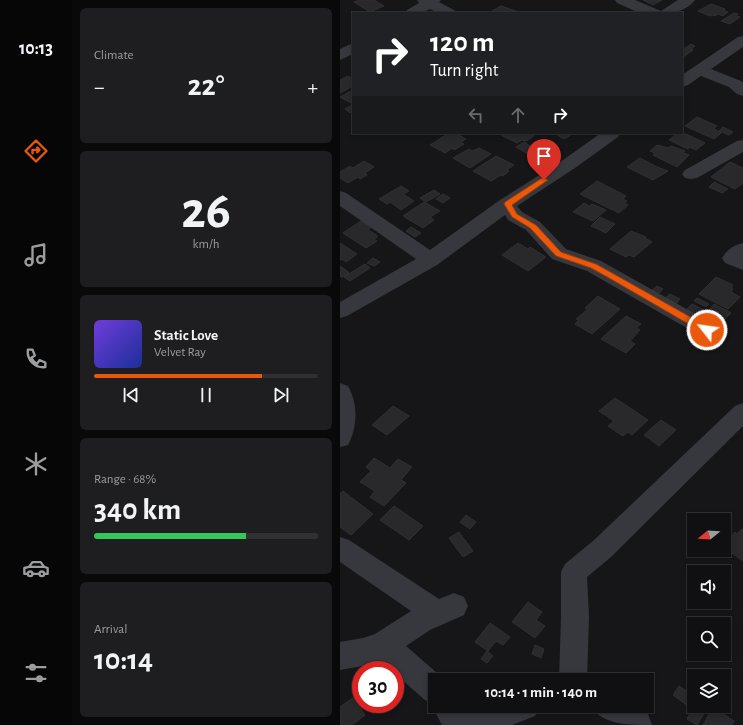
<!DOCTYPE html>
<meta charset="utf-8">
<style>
body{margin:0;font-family:"Alegreya Sans",sans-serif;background:#1e1e20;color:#f1f3f6;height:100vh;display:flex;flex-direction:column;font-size:15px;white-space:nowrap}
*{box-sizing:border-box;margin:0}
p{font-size:13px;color:#9c9d9f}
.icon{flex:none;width:22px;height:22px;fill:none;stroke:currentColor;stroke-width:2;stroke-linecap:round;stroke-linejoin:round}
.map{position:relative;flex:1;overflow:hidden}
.drawer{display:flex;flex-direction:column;gap:8px;padding:8px;background:#09090a;width:268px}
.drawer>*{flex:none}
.hud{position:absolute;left:12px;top:12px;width:331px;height:122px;border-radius:0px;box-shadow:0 2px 6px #0003,0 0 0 1px #303032;background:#202124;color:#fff;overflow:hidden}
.needle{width:26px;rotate:252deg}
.fabs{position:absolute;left:347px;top:513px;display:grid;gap:8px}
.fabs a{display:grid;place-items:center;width:44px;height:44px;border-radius:0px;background:#101012;box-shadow:0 2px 6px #0003,0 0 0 1px #303032;font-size:20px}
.speed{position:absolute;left:12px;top:661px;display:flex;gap:8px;font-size:20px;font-weight:700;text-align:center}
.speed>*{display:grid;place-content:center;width:52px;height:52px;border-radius:50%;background:#101012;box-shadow:0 2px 6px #0003,0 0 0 1px #303032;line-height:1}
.speed .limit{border:6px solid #d22;background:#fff;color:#111}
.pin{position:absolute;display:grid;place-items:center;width:34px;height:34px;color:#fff;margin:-41px -17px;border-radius:50% 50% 50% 0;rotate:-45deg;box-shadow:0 0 4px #0007}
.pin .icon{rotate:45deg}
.me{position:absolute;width:44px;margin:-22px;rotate:300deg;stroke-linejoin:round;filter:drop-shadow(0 0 3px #0008)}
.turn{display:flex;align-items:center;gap:14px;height:84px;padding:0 12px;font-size:18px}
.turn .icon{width:52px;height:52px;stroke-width:2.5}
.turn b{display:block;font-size:28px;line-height:34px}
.lanes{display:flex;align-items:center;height:38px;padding:0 12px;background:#0003;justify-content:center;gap:20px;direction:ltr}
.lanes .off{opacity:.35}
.big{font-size:30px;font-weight:700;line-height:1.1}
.drawer .widget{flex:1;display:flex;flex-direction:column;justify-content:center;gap:6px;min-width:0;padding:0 14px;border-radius:6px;background:#1e1e20}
.drawer .dial{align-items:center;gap:0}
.dial b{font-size:52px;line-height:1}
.song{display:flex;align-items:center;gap:12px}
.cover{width:48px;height:48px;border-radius:6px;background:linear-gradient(135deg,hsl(260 70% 55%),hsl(230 70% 35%))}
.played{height:4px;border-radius:2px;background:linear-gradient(90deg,#ea580c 75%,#303032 75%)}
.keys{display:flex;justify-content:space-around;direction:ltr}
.heat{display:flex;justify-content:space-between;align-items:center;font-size:22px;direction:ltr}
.charge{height:6px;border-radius:3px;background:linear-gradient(90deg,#34c759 68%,#303032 0)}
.trip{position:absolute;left:88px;top:673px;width:226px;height:40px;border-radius:0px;background:#101012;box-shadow:0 2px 6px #0003,0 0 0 1px #303032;font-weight:700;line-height:40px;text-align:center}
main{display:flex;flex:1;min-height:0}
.tabs{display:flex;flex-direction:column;width:72px;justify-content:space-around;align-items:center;background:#060607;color:#9c9d9f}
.tabs .icon{width:28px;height:28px}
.tabs .current{color:#ea580c}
.tabs b{font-size:18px;color:#f1f3f6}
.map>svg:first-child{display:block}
</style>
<main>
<nav class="tabs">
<b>10:13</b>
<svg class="icon current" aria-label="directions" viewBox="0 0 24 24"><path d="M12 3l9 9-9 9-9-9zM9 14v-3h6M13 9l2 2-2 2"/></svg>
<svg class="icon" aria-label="music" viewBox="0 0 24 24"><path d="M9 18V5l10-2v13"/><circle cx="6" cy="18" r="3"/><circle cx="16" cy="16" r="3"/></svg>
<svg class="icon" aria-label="phone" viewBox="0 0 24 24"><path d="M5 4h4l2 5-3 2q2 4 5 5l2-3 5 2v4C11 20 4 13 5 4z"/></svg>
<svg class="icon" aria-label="climate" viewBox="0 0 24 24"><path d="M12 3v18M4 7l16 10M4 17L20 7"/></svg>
<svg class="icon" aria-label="car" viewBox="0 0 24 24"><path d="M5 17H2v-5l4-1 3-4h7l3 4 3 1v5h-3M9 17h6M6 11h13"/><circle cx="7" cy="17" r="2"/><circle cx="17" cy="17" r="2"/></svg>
<svg class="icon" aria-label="filters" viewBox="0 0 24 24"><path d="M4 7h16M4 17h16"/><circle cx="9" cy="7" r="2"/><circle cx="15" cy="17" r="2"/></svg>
</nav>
<section class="drawer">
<div class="widget"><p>Climate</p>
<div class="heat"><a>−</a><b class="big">22°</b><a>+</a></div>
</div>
<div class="widget dial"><b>26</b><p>km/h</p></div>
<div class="widget">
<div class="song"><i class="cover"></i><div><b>Static Love</b><p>Velvet Ray</p></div></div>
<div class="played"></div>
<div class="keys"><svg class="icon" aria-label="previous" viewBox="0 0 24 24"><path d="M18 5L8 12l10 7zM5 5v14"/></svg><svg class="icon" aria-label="pause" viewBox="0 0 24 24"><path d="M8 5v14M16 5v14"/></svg><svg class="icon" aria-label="next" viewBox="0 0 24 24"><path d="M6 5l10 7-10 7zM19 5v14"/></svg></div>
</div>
<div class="widget"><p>Range · 68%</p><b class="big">340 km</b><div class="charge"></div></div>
<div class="widget"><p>Arrival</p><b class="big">10:14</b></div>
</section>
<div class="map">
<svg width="403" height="725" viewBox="0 0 403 725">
<rect width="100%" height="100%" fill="#161618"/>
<path fill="#29292c" stroke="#303034" d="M 19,0 L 34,0 L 44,6 L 30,12 L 14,2 Z
M 303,0 L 322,0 L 313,5 Z
M 371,4 L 385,9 L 383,10 L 388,12 L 383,16 L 378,14 L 375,16 L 372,15 L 370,16 L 358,11 Z
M 161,6 L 179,12 L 149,13 Z
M 394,13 L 398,14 L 396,16 L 400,17 L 390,24 L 381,21 Z
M 351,44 L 355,46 L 351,49 L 353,50 L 342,58 L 342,50 Z
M 8,76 L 13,79 L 13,86 L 0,93 L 0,80 Z
M 13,90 L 13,104 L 0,97 Z
M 12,105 L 13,111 L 10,113 L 5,109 Z
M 357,117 L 377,126 L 373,128 L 381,133 L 374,139 L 345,126 Z
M 383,127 L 393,132 L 389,135 L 379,131 Z
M 109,133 L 115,133 L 126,139 L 121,142 L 124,144 L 114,150 L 112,148 L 105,153 L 90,145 Z
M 157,133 L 189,133 L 194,136 L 186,141 L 182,140 L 177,143 Z
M 214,133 L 234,133 L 224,139 Z
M 338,133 L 346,134 L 365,143 L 356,150 L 349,147 L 348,149 L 329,140 Z
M 207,141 L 215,146 L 195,158 L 176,147 L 184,142 L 195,149 Z
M 317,145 L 328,148 L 331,146 L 345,151 L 343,153 L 349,155 L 337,167 L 313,155 L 315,153 L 310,151 Z
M 139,148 L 151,154 L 130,168 L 113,158 L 129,149 L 133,151 Z
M 156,156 L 174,165 L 167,170 L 169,171 L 163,176 L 161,175 L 151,181 L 133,171 Z
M 300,158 L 317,167 L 328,171 L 313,180 L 287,167 Z
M 24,161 L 34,167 L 25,173 L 27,175 L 20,179 L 18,177 L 8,183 L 0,178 L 0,172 L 10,166 L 13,168 Z
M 390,162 L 403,168 L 403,183 L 395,189 L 371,177 Z
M 257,181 L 286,196 L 283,199 L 287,201 L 284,203 L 288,205 L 279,213 L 240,194 Z
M 374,182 L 388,189 L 382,193 L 369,187 Z
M 61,186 L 69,191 L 63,194 L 74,201 L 61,210 L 50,202 L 47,204 L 39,199 Z
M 94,190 L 100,194 L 86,202 L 80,198 Z
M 103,194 L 110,198 L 103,203 L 96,199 Z
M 84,202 L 100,211 L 90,217 L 94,220 L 83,228 L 63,216 Z
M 244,203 L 249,206 L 252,204 L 266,210 L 253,221 L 233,212 Z
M 260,217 L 275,224 L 266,233 L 251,226 Z
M 21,221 L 31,227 L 28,230 L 38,236 L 34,239 L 37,241 L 26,248 L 3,233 Z
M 71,227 L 81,233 L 75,237 L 66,231 Z
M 291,231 L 306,237 L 305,238 L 312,242 L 294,257 L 289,255 L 286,257 L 270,249 Z
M 0,243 L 17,254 L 6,262 L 2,259 L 0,260 Z
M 178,243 L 188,249 L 190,247 L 206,257 L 188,271 L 162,255 Z
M 33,258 L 40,262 L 34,266 L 27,263 Z
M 25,264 L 30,268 L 10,281 L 4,277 Z
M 0,266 L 9,273 L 2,277 L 0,276 Z
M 2,267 L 9,273 L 1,277 L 0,268 Z
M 376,277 L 393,285 L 391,288 L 393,289 L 391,292 L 400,297 L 388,309 L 359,294 Z
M 317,286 L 323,289 L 317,295 L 310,292 Z
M 330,294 L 340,299 L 335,305 L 324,299 Z
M 258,296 L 280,309 L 252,334 L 235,324 L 239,320 L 236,319 L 248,309 L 245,308 Z
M 357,298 L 369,304 L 366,307 L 354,301 Z
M 352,304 L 364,310 L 358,317 L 345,311 Z
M 374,304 L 391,313 L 384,320 L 379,318 L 376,321 L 367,317 L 370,313 L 367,312 Z
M 286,316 L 301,324 L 296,328 L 300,330 L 290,341 L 295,344 L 286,353 L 261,339 Z
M 275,398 L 308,420 L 292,435 L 288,432 L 283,436 L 268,426 L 274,421 L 259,411 Z
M 53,406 L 69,416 L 47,435 L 32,425 Z
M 321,420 L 336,430 L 319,446 L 304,435 Z
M 34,458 L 50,468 L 58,459 L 72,467 L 61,480 L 66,483 L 44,506 L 30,497 L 35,491 L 20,482 L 31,471 L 26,467 Z
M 3,491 L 33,514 L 11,535 L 0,527 L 0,494 Z
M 54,506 L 83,526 L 69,540 L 40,520 Z
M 126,515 L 136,522 L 130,529 L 120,522 Z
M 402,529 L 403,530 L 403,561 L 385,548 L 387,545 L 385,543 L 395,532 L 397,534 Z
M 119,532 L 133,551 L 123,557 L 109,538 Z
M 188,602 L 202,612 L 196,620 L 205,626 L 195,638 L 172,622 Z
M 150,623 L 170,637 L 163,645 L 156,641 L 148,651 L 135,642 Z
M 195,645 L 204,649 L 201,658 L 192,654 Z
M 147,651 L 153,656 L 147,663 L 141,659 Z
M 55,686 L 63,695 L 55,702 Z
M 339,686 L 354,696 L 348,706 L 333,695 Z
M 14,697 L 25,715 L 12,725 L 0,725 L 0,707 Z
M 354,706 L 368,707 L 357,725 L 347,719 Z
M 373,707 L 394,721 L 392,725 L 363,725 Z"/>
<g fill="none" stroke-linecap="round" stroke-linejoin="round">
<path fill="#37383d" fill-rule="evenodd" d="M 77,0 L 101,0 L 99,2 L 114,10 L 116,13 L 98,13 L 90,9 L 82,13 L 65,13 L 67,10 L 79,3 Z
M 275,0 L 295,0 L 321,11 L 338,0 L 355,0 C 344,15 320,15 303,13 C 295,12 285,6 277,3 Z
M 403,36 L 403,47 L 371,69 L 401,81 L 403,83 L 403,96 L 397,94 L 389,87 L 361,76 L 348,85 L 342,87 L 342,75 L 398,37 Z
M 13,43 L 13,54 L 0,60 L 0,49 Z
M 261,133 L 280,133 L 278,137 L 235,168 L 177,206 L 182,212 L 200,222 L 226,249 L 261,261 L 375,325 L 378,330 L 375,335 L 367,338 L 359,335 L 247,271 L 212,259 L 186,230 L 168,220 L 165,215 L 97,265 L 7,316 L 0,318 L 0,302 L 76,259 L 0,206 L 0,191 L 6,193 L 90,250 L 160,200 L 223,160 Z
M 403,140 L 403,152 L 357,178 L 351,179 L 345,178 L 342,174 L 345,170 L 397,141 Z
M 403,243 L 403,270 L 385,263 L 382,258 C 387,250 394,245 403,243 Z
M 0,383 L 8,386 C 18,404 18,426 8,445 L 0,447 Z
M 403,403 L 403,426 L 271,557 L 247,577 L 249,617 L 247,680 L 219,680 L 221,617 L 221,572 L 225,564 L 253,541 L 395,406 Z
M 0,537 L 9,540 L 99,599 L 114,593 L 124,597 L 128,606 L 124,615 L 90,630 L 66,646 L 105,680 L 95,680 L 95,706 L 200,706 L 195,716 L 172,725 L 102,725 L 92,706 L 93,704 L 85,700 L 55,674 L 55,670 L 51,670 L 39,660 L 23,666 L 0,670 L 0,642 L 23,638 L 35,634 L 71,611 L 0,562 Z
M 251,706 L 294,706 L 308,714 L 312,725 C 288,725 262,725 251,706 Z"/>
</g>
<path fill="#ea580c" stroke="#983908" d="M 202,178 L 204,178 L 208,180 L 172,205 L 177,214 L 196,225 L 221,252 L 256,264 L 274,274 L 370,328 L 372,330 L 370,333 L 364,333 L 269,278 L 251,268 L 216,256 L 190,228 L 172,217 L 164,204 L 165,202 Z"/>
</svg>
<div class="fabs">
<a><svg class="needle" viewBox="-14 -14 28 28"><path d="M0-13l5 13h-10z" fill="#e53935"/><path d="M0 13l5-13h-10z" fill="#9c9d9f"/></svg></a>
<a><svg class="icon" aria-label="sound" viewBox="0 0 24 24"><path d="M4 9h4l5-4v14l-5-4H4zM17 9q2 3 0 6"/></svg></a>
<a><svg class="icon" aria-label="search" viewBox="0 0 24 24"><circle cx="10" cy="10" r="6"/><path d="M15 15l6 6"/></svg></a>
<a><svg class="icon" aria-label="layers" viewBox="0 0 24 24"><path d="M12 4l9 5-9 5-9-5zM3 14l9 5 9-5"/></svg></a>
</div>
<div class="speed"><div class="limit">30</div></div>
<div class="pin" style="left:204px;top:180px;background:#d93025"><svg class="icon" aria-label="arrive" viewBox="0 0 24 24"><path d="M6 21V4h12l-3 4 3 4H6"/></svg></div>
<svg class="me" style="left:367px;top:330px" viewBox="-20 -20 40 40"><circle r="17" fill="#ea580c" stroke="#fff" stroke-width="3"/><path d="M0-11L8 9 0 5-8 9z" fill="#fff"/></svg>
<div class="trip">10:14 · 1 min · 140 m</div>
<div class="hud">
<div class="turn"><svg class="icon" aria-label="right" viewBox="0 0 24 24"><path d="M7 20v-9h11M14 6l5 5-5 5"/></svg><div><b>120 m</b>Turn right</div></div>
<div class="lanes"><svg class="icon off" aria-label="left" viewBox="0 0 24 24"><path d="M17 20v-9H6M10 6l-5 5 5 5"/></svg><svg class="icon off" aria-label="ahead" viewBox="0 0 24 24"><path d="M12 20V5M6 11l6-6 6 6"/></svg><svg class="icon" aria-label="right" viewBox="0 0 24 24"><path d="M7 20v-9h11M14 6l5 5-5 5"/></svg></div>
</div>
</div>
</main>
